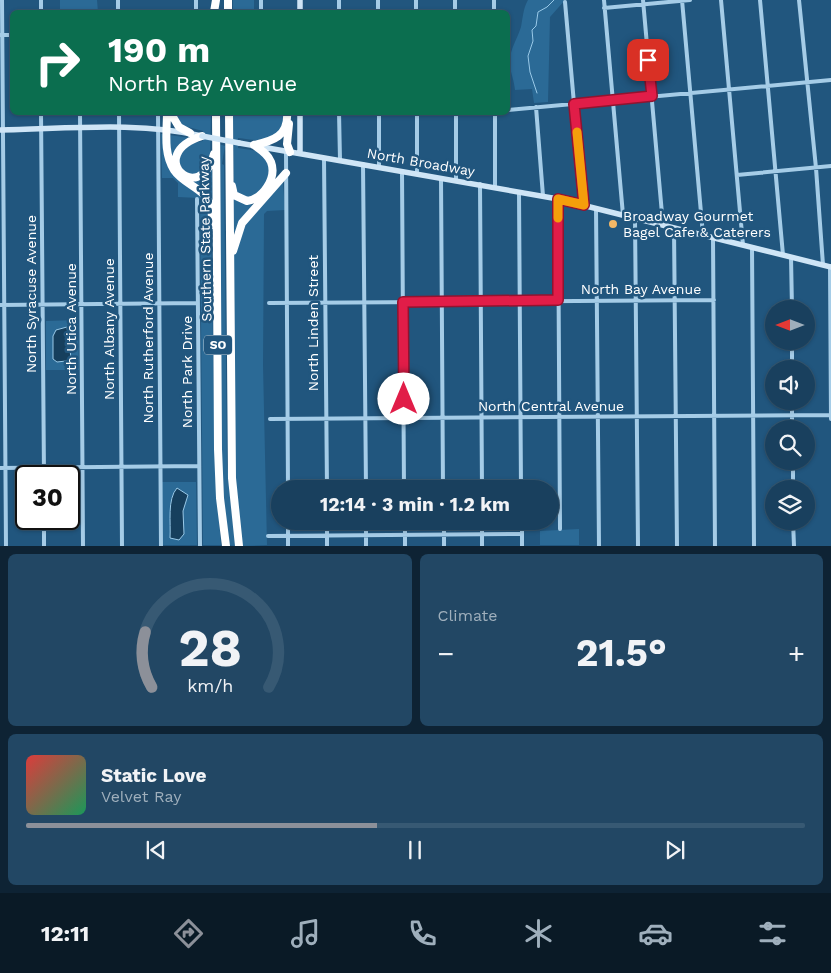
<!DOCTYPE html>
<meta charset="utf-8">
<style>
body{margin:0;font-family:"Work Sans",sans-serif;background:#224764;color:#f1f3f6;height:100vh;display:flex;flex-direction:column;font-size:19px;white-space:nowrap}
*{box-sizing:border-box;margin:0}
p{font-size:16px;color:#9fafbc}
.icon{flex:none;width:28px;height:28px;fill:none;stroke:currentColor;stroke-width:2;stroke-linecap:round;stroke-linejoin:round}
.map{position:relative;height:546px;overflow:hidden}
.drawer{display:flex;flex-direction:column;gap:8px;padding:8px;background:#0e2334;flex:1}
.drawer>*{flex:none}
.banner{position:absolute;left:10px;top:10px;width:500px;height:105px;border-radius:8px;box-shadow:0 1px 4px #0004,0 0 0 1px #375973;background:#0b6e4f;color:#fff;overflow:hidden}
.needle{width:32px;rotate:270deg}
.controls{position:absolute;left:765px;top:300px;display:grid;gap:10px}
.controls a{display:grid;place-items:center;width:50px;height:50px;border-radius:50%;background:#19405e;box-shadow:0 1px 4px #0004,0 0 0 1px #375973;font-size:25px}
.speed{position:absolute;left:15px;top:465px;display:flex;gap:10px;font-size:25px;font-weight:700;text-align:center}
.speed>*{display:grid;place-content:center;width:65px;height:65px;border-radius:50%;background:#19405e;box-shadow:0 1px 4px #0004,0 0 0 1px #375973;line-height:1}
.speed .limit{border:2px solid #111;border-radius:8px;background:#fff;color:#111}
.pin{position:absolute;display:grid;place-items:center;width:42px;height:42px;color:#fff;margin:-21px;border-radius:10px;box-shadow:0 2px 8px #0006}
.me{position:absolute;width:55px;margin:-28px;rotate:0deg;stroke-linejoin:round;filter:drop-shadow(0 0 4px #0008)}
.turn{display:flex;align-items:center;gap:18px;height:105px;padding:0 15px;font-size:22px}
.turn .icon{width:65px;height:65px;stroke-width:2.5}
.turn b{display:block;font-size:35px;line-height:42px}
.big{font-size:38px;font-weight:700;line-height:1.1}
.drawer .tile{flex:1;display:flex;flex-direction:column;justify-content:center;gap:8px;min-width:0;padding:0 18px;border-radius:8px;background:#224764}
.drawer .dial{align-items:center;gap:0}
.dial svg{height:130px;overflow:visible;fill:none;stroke:#375973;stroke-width:7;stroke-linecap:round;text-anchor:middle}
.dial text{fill:#f1f3f6;stroke:none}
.song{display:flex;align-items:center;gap:15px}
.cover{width:60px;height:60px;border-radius:8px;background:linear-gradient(135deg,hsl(0 70% 55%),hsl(150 70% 35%))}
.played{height:5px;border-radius:2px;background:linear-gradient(90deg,#8c9099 45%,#375973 45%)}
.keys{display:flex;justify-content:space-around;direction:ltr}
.heat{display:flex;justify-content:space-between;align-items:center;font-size:28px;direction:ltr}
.drawer .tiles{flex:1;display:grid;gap:8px;grid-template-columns:1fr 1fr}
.tile:last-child{grid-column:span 2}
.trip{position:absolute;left:271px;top:480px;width:288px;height:50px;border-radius:25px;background:#19405e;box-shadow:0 1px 4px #0004,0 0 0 1px #375973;font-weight:700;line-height:50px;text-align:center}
.tab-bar{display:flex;height:80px;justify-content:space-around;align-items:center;background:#0a1a26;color:#9fafbc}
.tab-bar .icon{width:35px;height:35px}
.tab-bar .current{color:#8c9099}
.tab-bar b{font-size:22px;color:#f1f3f6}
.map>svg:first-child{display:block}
</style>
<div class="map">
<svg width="831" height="546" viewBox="0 0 831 546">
<rect width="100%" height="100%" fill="#21567e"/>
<path fill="#2b6a96" d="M 60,0 L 97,0 L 98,12 L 60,12 Z
M 233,0 L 254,0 L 254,12 L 233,12 Z
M 528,0 L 565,0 L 550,17 L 548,102 L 534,103 L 532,89 L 515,90 C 514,80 511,74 510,66 C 508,52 517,40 521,27 C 523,17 523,9 528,0 Z
M 173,113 L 211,113 L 210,159 L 202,173 L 187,175 L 177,164 L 183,145 L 203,141 L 203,131 L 180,125 Z
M 233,113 L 285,113 C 283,146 263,141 238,138 L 238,148 L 258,151 L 269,160 L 269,179 L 256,197 L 242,200 L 234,189 Z
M 161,134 L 164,134 L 165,152 L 206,200 L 211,220 L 215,469 L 221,545 L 203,545 L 200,201 L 199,198 L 178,197 L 178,183 L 173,178 L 162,178 Z
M 169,135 L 191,138 C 178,142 173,152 174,166 C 184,187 197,180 212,170 L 213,204 L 204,192 L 181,178 L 176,171 L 170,158 Z
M 219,144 L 225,146 L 222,164 L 224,165 L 227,464 L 235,546 L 228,545 L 221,464 Z
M 283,182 L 285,210 L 267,211 L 264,214 L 263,365 L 267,545 L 242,546 L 235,468 L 234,250 L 250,215 Z
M 232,197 L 250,203 L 254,207 L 233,234 Z
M 78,320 L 79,370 L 46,370 L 46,321 Z
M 162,482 L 196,482 L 197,545 L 163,545 Z
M 579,529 L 579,545 L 540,545 L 540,531 Z"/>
<path fill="#163f5d" stroke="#99c9e8" d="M 67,327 L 71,358 L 66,361 L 57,362 L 53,359 L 53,336 L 56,330 Z
M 177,488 L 188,495 L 183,511 L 184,534 L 179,540 L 170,538 C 171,523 167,499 177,488 Z"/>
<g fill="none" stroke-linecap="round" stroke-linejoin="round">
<path stroke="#99c9e8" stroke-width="1" d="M 537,93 L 530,72 L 528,56 L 533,41 L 532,30 L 536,26 L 538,12 L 547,7 L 554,0"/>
<path stroke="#a5cce7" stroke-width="4" d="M 2,0 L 6,546
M 41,0 L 41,12
M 118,0 L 118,12
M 196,0 L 196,12
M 261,0 L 261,12
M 339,0 L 339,12
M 378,0 L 378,12
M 416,0 L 416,12
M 455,0 L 455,12
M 494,0 L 494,12
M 604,0 L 623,215
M 643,0 L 663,225
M 682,0 L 703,235
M 721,0 L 743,245
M 760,0 L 783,255
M 799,0 L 816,168 L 823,265
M 565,2 L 583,205
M 604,8 L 690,0
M 0,35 L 12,35
M 536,107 L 543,196
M 508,110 L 831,80
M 41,112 L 44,476
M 80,112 L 83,546
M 119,112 L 122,546
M 158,112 L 161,546
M 339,112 L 340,160
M 379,112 L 379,167
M 417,112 L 417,174
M 456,112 L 456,180
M 495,112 L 495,187
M 286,151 L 288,489
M 324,158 L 327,489
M 363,164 L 366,489
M 402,171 L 404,489
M 737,175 L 831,166
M 441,178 L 443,489
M 480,184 L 482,489
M 519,192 L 521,489
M 197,199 L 200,546
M 558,199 L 560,529
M 596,208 L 599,546
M 635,218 L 638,546
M 674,228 L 677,546
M 713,238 L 715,546
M 752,247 L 754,546
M 791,257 L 792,309
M 830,266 L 831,419
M 269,303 L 714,300
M 0,305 L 198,303
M 792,341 L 792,369
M 792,401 L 792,429
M 270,419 L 831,415
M 793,461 L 793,489
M 0,468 L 199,466
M 44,519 L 44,546
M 288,521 L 288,546
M 327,521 L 327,546
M 366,521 L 366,546
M 405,521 L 405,546
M 444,521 L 444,546
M 482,521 L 482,546
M 522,521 L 522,546
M 793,521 L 794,546
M 268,536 L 522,534"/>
<path stroke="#cfe5f6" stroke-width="5.5" d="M 300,0 L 300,12
M 0,130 C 66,129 137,121 202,136
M 239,143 L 558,199 L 831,267
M 300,153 L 300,112"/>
<path stroke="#fff" stroke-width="8" d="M 228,0 L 228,12
M 214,12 L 216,0
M 167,112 C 167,131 163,153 174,170 C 183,184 206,189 210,205 C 212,211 212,219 213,225
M 170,112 L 179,127 L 190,133
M 216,112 L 218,449 L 220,498 L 226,546
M 229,112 L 232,478 L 239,546
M 289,124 L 287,144 L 290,152
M 202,136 C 143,155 200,208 214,154
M 254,145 C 273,141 289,136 287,112
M 232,186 L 234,195 L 247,201 C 263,199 277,178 271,162 C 268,154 261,150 254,145
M 233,251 L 242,223 L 286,173"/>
<path stroke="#cfe5f6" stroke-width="5.5" d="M 202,136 L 239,143"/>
</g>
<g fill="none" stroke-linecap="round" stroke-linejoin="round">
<g stroke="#92132f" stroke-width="12">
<path id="route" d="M 404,399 L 403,302 L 558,300 L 558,199 L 584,205 L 574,104 L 652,96 L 648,60"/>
</g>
<use href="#route" stroke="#e11d48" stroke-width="9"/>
<path stroke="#f59e0b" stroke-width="9" d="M 558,218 L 558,199 L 584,205 L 577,132"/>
</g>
<circle fill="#f3b766" stroke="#21567e" stroke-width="2" cx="613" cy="224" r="5"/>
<g text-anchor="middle" stroke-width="5" stroke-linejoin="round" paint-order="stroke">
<rect fill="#21567e" stroke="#bcccd8" stroke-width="1" x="204" y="335.5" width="28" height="19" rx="4"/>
<g font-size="12" font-weight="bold" fill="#fff">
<text x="218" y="349">SO</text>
</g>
<g font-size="14" fill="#fff" stroke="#21567e">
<text transform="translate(421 162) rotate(10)" y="5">North Broadway</text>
<text transform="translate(205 239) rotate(-91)" y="5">Southern State Parkway</text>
<text x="641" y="294">North Bay Avenue</text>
<text transform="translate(31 294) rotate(-90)" y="5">North Syracuse Avenue</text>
<text transform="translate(313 323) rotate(-90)" y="5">North Linden Street</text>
<text transform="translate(71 329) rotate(-90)" y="5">North Utica Avenue</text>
<text transform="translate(109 329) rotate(-90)" y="5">North Albany Avenue</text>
<text transform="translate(148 338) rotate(-90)" y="5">North Rutherford Avenue</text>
<text transform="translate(187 372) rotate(-90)" y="5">North Park Drive</text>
<text x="551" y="411">North Central Avenue</text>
</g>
<g font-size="14" fill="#fff" stroke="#21567e" text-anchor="start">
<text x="623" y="221">Broadway Gourmet<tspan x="623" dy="16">Bagel Cafe &amp; Caterers</tspan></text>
</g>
</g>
</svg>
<div class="controls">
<a><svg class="needle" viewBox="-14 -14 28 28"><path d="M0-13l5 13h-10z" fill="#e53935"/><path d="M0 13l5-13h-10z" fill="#9fafbc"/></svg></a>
<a><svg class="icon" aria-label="sound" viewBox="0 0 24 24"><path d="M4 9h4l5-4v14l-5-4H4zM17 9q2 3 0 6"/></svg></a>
<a><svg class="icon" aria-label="search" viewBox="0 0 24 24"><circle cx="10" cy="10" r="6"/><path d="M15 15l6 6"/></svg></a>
<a><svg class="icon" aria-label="layers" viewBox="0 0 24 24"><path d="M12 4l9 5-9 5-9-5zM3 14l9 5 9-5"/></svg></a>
</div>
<div class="speed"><div class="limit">30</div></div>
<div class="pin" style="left:648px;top:60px;background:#d93025"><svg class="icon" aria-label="arrive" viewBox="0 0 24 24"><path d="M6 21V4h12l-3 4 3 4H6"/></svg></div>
<svg class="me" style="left:404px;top:399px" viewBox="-20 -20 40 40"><circle r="19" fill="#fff"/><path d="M0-13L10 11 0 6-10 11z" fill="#e11d48"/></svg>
<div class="trip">12:14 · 3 min · 1.2 km</div>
<div class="banner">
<div class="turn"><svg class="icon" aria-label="right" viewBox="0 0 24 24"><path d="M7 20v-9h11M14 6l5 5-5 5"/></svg><div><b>190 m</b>North Bay Avenue</div></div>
</div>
</div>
<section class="drawer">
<div class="tiles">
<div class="tile dial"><svg viewBox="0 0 100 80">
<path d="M14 69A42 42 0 1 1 86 69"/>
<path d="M14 69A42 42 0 0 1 10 35" stroke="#8c9099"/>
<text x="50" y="56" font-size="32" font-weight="700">28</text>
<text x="50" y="72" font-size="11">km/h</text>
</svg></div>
<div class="tile"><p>Climate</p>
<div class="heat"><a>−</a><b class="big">21.5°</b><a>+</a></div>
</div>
<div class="tile">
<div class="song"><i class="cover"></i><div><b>Static Love</b><p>Velvet Ray</p></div></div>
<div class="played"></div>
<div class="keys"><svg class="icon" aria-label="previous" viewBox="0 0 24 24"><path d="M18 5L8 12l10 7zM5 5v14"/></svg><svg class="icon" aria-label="pause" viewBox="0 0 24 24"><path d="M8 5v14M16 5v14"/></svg><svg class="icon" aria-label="next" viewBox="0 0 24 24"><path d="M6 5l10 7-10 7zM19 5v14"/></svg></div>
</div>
</div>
</section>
<nav class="tab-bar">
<b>12:11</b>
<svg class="icon current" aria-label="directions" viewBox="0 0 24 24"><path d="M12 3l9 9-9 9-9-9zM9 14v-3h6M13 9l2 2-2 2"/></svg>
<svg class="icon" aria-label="music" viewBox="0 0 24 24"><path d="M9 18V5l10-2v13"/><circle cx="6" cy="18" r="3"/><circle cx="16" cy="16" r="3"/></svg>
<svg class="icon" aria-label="phone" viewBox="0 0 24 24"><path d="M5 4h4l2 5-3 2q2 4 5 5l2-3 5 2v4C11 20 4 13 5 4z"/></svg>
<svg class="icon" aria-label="climate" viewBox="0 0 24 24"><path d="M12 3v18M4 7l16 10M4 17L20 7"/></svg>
<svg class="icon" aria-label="car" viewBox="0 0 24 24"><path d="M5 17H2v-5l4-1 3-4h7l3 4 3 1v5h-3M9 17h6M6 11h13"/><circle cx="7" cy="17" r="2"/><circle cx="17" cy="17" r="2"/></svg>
<svg class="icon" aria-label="filters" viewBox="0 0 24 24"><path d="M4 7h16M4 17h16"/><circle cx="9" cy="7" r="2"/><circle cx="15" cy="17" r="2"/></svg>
</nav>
